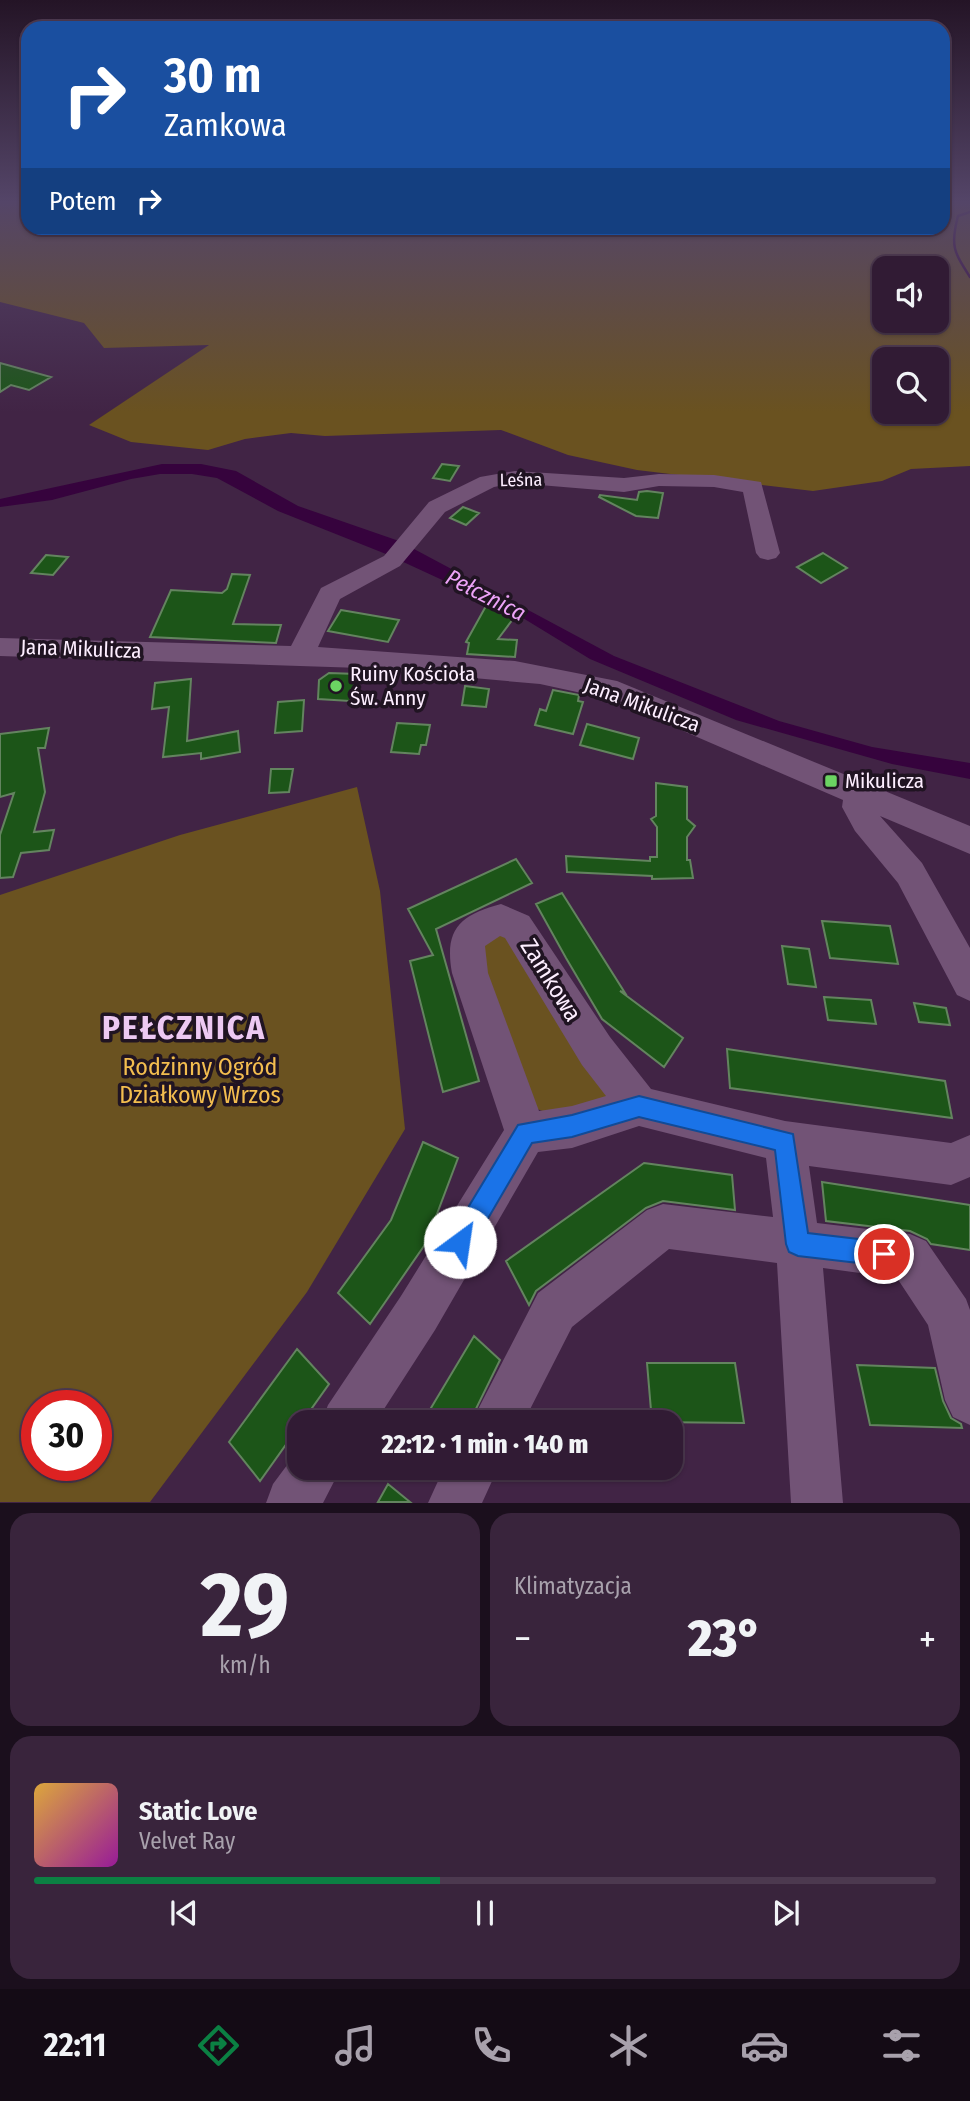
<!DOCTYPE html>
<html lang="pl">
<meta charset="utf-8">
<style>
body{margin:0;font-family:"Fira Sans Condensed",sans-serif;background:#39243c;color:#f1f3f6;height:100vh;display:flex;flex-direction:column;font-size:26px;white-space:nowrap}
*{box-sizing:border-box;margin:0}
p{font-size:23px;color:#a8a1ac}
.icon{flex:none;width:38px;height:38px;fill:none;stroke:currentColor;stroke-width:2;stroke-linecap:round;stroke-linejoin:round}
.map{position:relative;height:1503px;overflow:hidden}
.side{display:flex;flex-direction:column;gap:10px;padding:10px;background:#1b0f1d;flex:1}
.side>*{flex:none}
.guide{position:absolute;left:21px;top:21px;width:929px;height:214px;border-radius:21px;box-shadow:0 2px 5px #0004,0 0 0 2px #4c394f;background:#1a4fa0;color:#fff;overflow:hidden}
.buttons{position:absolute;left:872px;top:256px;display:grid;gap:14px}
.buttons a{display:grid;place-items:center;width:77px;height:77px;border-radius:14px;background:#311b34;box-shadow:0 2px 5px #0004,0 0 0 2px #4c394f;font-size:35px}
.speed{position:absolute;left:21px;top:1390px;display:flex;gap:14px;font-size:35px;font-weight:700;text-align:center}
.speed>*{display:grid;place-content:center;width:91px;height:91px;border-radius:50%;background:#311b34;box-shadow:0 2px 5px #0004,0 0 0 2px #4c394f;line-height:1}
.speed .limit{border:10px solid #d22;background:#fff;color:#111}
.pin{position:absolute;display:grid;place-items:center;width:60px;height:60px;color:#fff;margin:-30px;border:4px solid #fff;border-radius:50%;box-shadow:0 2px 7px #0007}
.me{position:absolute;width:77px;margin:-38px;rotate:31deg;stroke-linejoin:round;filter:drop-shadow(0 0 5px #0008)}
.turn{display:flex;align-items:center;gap:24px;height:147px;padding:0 28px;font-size:32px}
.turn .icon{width:91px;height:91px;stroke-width:2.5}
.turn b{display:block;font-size:49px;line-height:60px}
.then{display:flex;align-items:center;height:66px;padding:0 28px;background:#0003;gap:14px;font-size:26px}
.big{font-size:52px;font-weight:800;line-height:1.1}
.side .card{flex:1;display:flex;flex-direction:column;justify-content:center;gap:10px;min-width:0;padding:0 24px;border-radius:21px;background:#39243c}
.side .dial{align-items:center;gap:0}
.dial b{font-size:91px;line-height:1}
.song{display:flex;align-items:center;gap:21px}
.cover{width:84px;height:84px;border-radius:10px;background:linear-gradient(135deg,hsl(40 70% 55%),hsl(300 70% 35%))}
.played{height:7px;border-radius:4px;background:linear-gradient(90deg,#0b8043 45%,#4c394f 45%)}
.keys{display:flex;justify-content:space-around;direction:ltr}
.heat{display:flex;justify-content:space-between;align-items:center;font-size:38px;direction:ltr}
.side .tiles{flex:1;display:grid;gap:10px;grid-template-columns:1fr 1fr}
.card:last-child{grid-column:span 2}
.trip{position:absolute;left:287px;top:1410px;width:396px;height:70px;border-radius:21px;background:#311b34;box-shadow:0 2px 5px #0004,0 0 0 2px #4c394f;font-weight:800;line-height:70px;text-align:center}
.dock{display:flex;height:112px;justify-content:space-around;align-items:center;background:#140b15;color:#a8a1ac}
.dock .icon{width:49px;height:49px}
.dock .active{color:#0b8043}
.dock b{font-size:32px;color:#f1f3f6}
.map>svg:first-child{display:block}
</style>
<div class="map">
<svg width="970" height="1503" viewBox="0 0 970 1503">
<rect width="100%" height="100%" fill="#412445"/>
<path fill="#6a5220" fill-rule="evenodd" d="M 0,201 L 28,201 L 28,228 L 943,228 L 943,201 L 970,201 L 970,466 L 911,469 L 882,481 L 813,491 L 637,470 L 568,455 L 501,430 L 325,436 L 291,433 L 245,439 L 208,450 L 131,442 L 89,425 L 209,345 L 104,348 L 84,323 L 0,302 ZM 884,268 L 936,268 L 936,320 L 884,320 ZM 884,359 L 936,359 L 936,411 L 884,411 Z
M 357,787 L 380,891 L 405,1129 L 307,1292 L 150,1502 L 0,1502 L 0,895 L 180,835 ZM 37,1405 L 96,1405 L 96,1465 L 37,1465 Z
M 504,935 L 611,1099 L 551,1114 L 537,1109 L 504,1046 L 481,945 L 491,936 Z"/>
<path fill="#36033d" d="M 162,464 L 201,464 L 236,471 L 298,506 L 399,541 L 614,656 L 779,721 L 872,747 L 970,763 L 970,779 L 892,764 L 736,720 L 590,659 L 518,615 L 386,554 L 278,511 L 217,478 L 192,474 L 160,474 L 131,479 L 52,500 L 0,507 L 0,499 Z"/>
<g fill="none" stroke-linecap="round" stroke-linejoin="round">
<path stroke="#36033d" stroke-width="2.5" d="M 970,212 L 958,216 C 950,246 954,252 970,277"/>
</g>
<path fill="#1c5518" stroke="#63845f" stroke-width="2" d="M 0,363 L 51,377 L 29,390 L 11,385 L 0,392 Z
M 442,464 L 459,466 L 450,481 L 433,478 Z
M 647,491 L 663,493 L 658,518 L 636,516 L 599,497 L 600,495 L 637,500 L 639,492 Z
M 463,507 L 479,513 L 466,525 L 450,518 Z
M 823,553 L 847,568 L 821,583 L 797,567 Z
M 46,555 L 68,557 L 53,575 L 31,573 Z
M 232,574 L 250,575 L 233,624 L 281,625 L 276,643 L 150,637 L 171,590 L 222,593 L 227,589 Z
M 486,606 L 516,615 L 498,639 L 517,640 L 515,657 L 467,654 L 469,643 L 466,642 Z
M 341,610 L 399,620 L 388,642 L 328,631 Z
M 329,673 L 357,674 L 350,701 L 318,699 L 319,680 Z
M 191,679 L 187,741 L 238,731 L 240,752 L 201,759 L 201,753 L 163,757 L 169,707 L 152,709 L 155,683 Z
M 465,686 L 489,689 L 486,707 L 462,705 Z
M 553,690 L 579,695 L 578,701 L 583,702 L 573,734 L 535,725 L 540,709 L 546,711 Z
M 304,700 L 302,731 L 275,733 L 278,702 Z
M 397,723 L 430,725 L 426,745 L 421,745 L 419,754 L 391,752 Z
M 587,724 L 639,738 L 633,759 L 580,745 Z
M 49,728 L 45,748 L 38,748 L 45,792 L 34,832 L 54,830 L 49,850 L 21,853 L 13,877 L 0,878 L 0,835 L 14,793 L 0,797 L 0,734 Z
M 271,769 L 293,769 L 289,792 L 269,793 Z
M 656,783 L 687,787 L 687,819 L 695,826 L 687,837 L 687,860 L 690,860 L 693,878 L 652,879 L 652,876 L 567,872 L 566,856 L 650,861 L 650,857 L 657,857 L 657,827 L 651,819 L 656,816 Z
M 516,859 L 532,883 L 436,929 L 479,1081 L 443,1092 L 410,961 L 433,955 L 408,909 Z
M 562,893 L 625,993 L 620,991 L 683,1038 L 664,1067 L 602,1019 L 566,958 L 536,904 Z
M 822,921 L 890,926 L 898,964 L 830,958 Z
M 782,946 L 809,949 L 816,987 L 788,984 Z
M 824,997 L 871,1000 L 876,1024 L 828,1020 Z
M 914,1003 L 946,1008 L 950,1025 L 919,1022 Z
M 727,1049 L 945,1081 L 952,1118 L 730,1088 Z
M 423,1142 L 458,1158 L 426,1243 L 370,1324 L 338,1293 L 391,1220 Z
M 644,1163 L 732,1175 L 735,1210 L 663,1201 L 646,1208 L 536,1291 L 529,1305 L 506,1261 Z
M 822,1182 L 970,1205 L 970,1250 L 931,1244 L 927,1239 L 910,1231 L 826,1221 Z
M 474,1336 L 500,1360 L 469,1423 L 422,1423 Z
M 297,1349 L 329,1384 L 260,1481 L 229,1442 Z
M 647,1363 L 735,1363 L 744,1423 L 652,1422 Z
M 857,1365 L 935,1368 L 943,1401 L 951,1418 L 961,1424 L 962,1428 L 870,1425 Z
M 388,1484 L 410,1502 L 378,1502 Z"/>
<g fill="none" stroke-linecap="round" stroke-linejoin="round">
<path fill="#725376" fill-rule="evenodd" d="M 515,471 L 624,478 L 659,474 L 714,475 L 761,482 L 780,553 L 776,558 L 768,560 L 760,558 L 756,553 L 743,492 L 714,487 L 659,486 L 624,492 L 515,483 L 494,487 L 445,512 L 400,566 L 340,599 L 318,647 L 515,661 L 617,681 L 970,826 L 970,854 L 880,816 L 922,863 L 970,948 L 970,1001 L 957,995 L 898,883 L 855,831 L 842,807 L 843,800 L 609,699 L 540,684 L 361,668 L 0,656 L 0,638 L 291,646 L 321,588 L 384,556 L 429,502 L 480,477 Z
M 501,904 L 529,916 L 610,1037 L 651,1089 L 785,1121 L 951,1143 L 970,1135 L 970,1177 L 951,1185 L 809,1166 L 817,1223 L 910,1234 L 926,1241 L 966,1299 L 970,1310 L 970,1425 L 953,1417 L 945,1400 L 928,1325 L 897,1278 L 823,1268 L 843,1503 L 791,1503 L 777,1263 L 669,1249 L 572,1327 L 523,1423 L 471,1423 L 538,1293 L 647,1210 L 663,1204 L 773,1217 L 766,1158 L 639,1126 L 572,1148 L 538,1152 L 435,1330 L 375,1423 L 321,1423 L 328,1405 L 401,1296 L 504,1130 L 452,973 C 444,929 460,915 501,904 ZM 500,936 L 505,938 L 582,1065 L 606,1096 L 572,1106 L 539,1111 L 488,973 L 485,946 Z
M 299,1449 L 299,1468 L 341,1468 L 323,1503 L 266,1503 L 273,1484 Z
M 444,1468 L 498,1468 L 482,1503 L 428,1503 Z"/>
</g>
<linearGradient id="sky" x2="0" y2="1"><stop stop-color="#241426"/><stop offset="0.49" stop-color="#544568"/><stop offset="1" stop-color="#544568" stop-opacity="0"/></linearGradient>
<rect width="970" height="412" fill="url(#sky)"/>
<path fill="#1a73e8" stroke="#114b97" stroke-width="2" d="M 639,1096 L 793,1134 L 808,1233 L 884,1242 L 893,1245 L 896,1254 L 893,1262 L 884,1266 L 798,1256 L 789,1252 L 786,1244 L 775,1150 L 639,1117 L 572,1137 L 532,1143 L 469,1251 L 460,1254 L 452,1251 L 448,1242 L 452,1234 L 518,1125 L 572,1115 Z"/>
<g fill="#6bd362" stroke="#201422" stroke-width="2.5">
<circle cx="336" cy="686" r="7"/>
<rect x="824" y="774" width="14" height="14" rx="3.5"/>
</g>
<g text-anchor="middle" stroke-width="7" stroke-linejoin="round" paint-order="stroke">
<g font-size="18" fill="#fdeeff" stroke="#201422">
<text transform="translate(521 480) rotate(-1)" y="6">Leśna</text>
</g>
<g font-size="21" fill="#fdeeff" stroke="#201422">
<text transform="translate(81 649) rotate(2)" y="7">Jana Mikulicza</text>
<text transform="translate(642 705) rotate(20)" y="7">Jana Mikulicza</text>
</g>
<g font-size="21" fill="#fdeeff" stroke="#201422" text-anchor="start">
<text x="350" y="681">Ruiny Kościoła<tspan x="350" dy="24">Św. Anny</tspan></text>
<text x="845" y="788">Mikulicza</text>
</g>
<g font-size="23" font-style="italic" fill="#eda3f8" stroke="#201422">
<text transform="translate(486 595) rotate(27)" y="8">Pełcznica</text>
</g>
<g font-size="24" fill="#fdeeff" stroke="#201422">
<text transform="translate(551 980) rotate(58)" y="8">Zamkowa</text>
</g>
<g font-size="24" fill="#f3bd4f" stroke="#201422">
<text x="200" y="1075">Rodzinny Ogród<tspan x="200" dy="28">Działkowy Wrzos</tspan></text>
</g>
<g font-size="33" font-weight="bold" letter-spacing="2" fill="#edc9f2" stroke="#201422">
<text x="184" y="1039">PEŁCZNICA</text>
</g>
</g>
</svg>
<div class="buttons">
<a><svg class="icon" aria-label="sound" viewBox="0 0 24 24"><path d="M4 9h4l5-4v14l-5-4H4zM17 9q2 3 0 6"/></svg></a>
<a><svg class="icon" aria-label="search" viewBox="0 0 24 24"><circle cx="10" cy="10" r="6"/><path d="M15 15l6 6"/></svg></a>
</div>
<div class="speed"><div class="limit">30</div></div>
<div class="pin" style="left:884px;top:1254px;background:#d93025"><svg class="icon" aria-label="arrive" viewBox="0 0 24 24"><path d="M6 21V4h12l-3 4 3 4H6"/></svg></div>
<svg class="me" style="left:460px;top:1242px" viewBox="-20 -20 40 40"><circle r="19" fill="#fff"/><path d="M0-13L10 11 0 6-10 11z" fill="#1a73e8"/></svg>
<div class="trip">22:12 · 1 min · 140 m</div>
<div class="guide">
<div class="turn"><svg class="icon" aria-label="right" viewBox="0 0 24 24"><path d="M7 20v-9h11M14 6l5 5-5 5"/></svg><div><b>30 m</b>Zamkowa</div></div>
<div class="then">Potem<svg class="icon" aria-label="right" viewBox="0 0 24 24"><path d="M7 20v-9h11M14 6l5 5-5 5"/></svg></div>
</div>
</div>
<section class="side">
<div class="tiles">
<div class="card dial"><b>29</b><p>km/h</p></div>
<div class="card"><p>Klimatyzacja</p>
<div class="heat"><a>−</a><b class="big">23°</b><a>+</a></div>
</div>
<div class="card">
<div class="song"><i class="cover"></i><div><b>Static Love</b><p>Velvet Ray</p></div></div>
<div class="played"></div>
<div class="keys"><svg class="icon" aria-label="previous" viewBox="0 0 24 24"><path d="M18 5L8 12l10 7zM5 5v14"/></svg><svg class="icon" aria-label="pause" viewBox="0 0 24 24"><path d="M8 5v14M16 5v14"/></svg><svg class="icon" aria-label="next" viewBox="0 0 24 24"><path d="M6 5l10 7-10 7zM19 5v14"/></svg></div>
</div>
</div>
</section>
<nav class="dock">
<b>22:11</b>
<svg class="icon active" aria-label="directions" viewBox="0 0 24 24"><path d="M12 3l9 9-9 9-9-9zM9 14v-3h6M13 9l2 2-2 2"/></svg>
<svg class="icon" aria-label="music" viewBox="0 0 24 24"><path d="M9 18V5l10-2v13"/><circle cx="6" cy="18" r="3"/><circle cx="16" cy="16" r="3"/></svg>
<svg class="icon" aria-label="phone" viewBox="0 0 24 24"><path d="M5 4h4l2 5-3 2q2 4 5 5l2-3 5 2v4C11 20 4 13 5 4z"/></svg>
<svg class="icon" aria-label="climate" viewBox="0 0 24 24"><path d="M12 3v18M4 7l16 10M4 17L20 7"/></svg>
<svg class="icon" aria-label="car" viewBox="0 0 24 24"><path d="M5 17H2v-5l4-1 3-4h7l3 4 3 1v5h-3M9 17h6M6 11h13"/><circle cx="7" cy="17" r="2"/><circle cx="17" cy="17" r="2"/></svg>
<svg class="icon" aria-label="filters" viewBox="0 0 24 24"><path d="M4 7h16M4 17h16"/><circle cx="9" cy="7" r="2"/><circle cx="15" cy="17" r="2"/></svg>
</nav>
